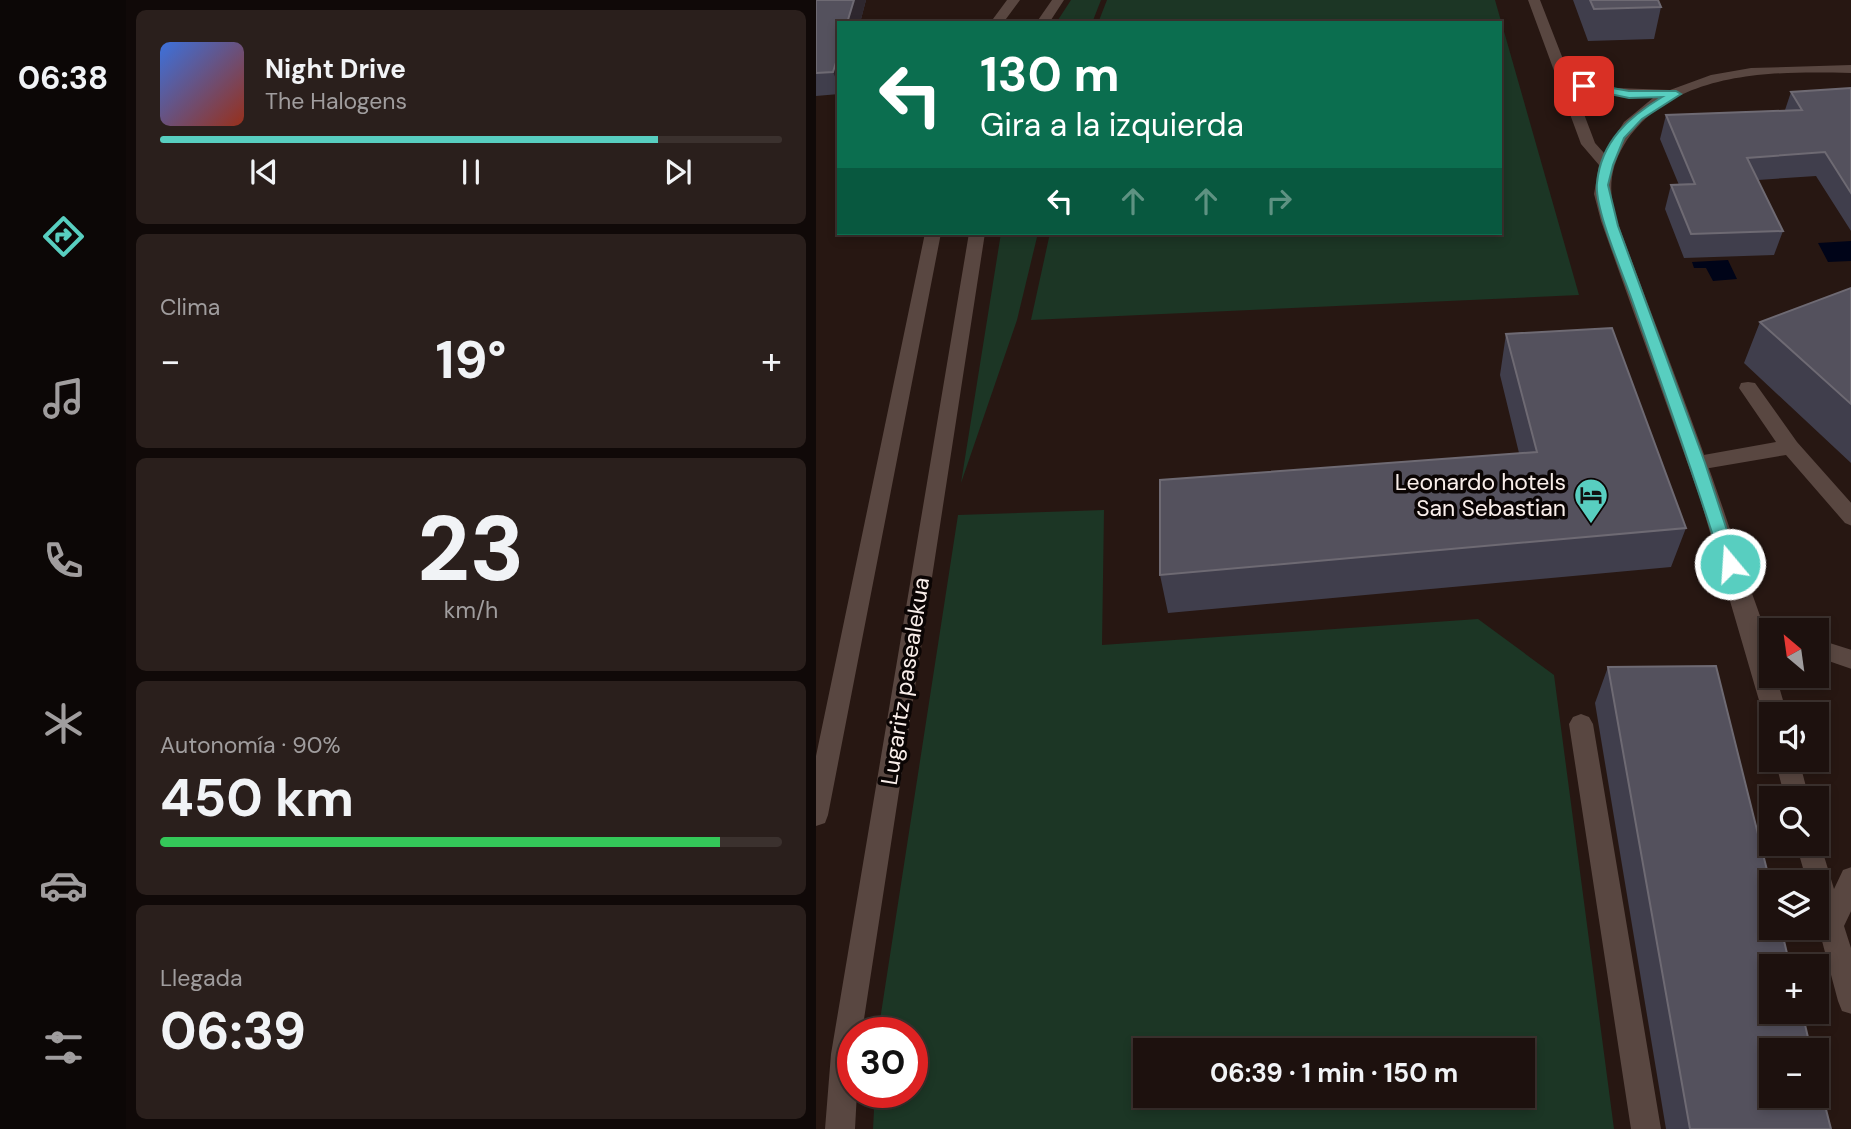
<!DOCTYPE html>
<html lang="es">
<meta charset="utf-8">
<style>
body{margin:0;font-family:"DM Sans",sans-serif;background:#2a1f1c;color:#f1f3f6;height:100vh;display:flex;flex-direction:column;font-size:26px;white-space:nowrap}
*{box-sizing:border-box;margin:0}
p{font-size:23px;color:#a09d9e}
.icon{flex:none;width:38px;height:38px;fill:none;stroke:currentColor;stroke-width:2;stroke-linecap:round;stroke-linejoin:round}
.map{position:relative;flex:1;overflow:hidden}
.side{display:flex;flex-direction:column;gap:10px;padding:10px;background:#100908;width:690px}
.side>*{flex:none}
.guide{position:absolute;left:21px;top:21px;width:665px;height:214px;border-radius:0px;box-shadow:0 4px 10px #0003,0 0 0 2px #3b312e;background:#0b6e4f;color:#fff;overflow:hidden}
.needle{width:46px;rotate:331deg}
.fabs{position:absolute;left:943px;top:618px;display:grid;gap:14px}
.fabs a{display:grid;place-items:center;width:70px;height:70px;border-radius:0px;background:#1d110e;box-shadow:0 4px 10px #0003,0 0 0 2px #3b312e;font-size:35px}
.speed{position:absolute;left:21px;top:1017px;display:flex;gap:14px;font-size:35px;font-weight:700;text-align:center}
.speed>*{display:grid;place-content:center;width:91px;height:91px;border-radius:50%;background:#1d110e;box-shadow:0 4px 10px #0003,0 0 0 2px #3b312e;line-height:1}
.speed .limit{border:10px solid #d22;background:#fff;color:#111}
.pin{position:absolute;display:grid;place-items:center;width:60px;height:60px;color:#fff;margin:-30px;border-radius:14px;box-shadow:0 4px 10px #0006}
.me{position:absolute;width:77px;margin:-38px;rotate:342deg;stroke-linejoin:round;filter:drop-shadow(0 0 5px #0008)}
.turn{display:flex;align-items:center;gap:24px;height:147px;padding:0 28px;font-size:32px}
.turn .icon{width:91px;height:91px;stroke-width:2.5}
.turn b{display:block;font-size:49px;line-height:60px}
.lanes{display:flex;align-items:center;height:66px;padding:0 28px;background:#0003;justify-content:center;gap:35px;direction:ltr}
.lanes .off{opacity:.35}
.big{font-size:52px;font-weight:700;line-height:1.1}
.side .widget{flex:1;display:flex;flex-direction:column;justify-content:center;gap:10px;min-width:0;padding:0 24px;border-radius:10px;background:#2a1f1c}
.side .dial{align-items:center;gap:0}
.dial b{font-size:91px;line-height:1}
.song{display:flex;align-items:center;gap:21px}
.cover{width:84px;height:84px;border-radius:10px;background:linear-gradient(135deg,hsl(220 70% 55%),hsl(10 70% 35%))}
.played{height:7px;border-radius:4px;background:linear-gradient(90deg,#58cec0 80%,#3b312e 80%)}
.keys{display:flex;justify-content:space-around;direction:ltr}
.heat{display:flex;justify-content:space-between;align-items:center;font-size:38px;direction:ltr}
.charge{height:10px;border-radius:5px;background:linear-gradient(90deg,#34c759 90%,#3b312e 0)}
.trip{position:absolute;left:317px;top:1038px;width:402px;height:70px;border-radius:0px;background:#1d110e;box-shadow:0 4px 10px #0003,0 0 0 2px #3b312e;font-weight:700;line-height:70px;text-align:center}
main{display:flex;flex:1;min-height:0}
.menu{display:flex;flex-direction:column;width:126px;justify-content:space-around;align-items:center;background:#0c0706;color:#a09d9e}
.menu .icon{width:49px;height:49px}
.menu .on{color:#58cec0}
.menu b{font-size:32px;color:#f1f3f6}
.map>svg:first-child{display:block}
</style>
<main>
<nav class="menu">
<b>06:38</b>
<svg class="icon on" aria-label="directions" viewBox="0 0 24 24"><path d="M12 3l9 9-9 9-9-9zM9 14v-3h6M13 9l2 2-2 2"/></svg>
<svg class="icon" aria-label="music" viewBox="0 0 24 24"><path d="M9 18V5l10-2v13"/><circle cx="6" cy="18" r="3"/><circle cx="16" cy="16" r="3"/></svg>
<svg class="icon" aria-label="phone" viewBox="0 0 24 24"><path d="M5 4h4l2 5-3 2q2 4 5 5l2-3 5 2v4C11 20 4 13 5 4z"/></svg>
<svg class="icon" aria-label="climate" viewBox="0 0 24 24"><path d="M12 3v18M4 7l16 10M4 17L20 7"/></svg>
<svg class="icon" aria-label="car" viewBox="0 0 24 24"><path d="M5 17H2v-5l4-1 3-4h7l3 4 3 1v5h-3M9 17h6M6 11h13"/><circle cx="7" cy="17" r="2"/><circle cx="17" cy="17" r="2"/></svg>
<svg class="icon" aria-label="filters" viewBox="0 0 24 24"><path d="M4 7h16M4 17h16"/><circle cx="9" cy="7" r="2"/><circle cx="15" cy="17" r="2"/></svg>
</nav>
<section class="side">
<div class="widget">
<div class="song"><i class="cover"></i><div><b>Night Drive</b><p>The Halogens</p></div></div>
<div class="played"></div>
<div class="keys"><svg class="icon" aria-label="previous" viewBox="0 0 24 24"><path d="M18 5L8 12l10 7zM5 5v14"/></svg><svg class="icon" aria-label="pause" viewBox="0 0 24 24"><path d="M8 5v14M16 5v14"/></svg><svg class="icon" aria-label="next" viewBox="0 0 24 24"><path d="M6 5l10 7-10 7zM19 5v14"/></svg></div>
</div>
<div class="widget"><p>Clima</p>
<div class="heat"><a>−</a><b class="big">19°</b><a>+</a></div>
</div>
<div class="widget dial"><b>23</b><p>km/h</p></div>
<div class="widget"><p>Autonomía · 90%</p><b class="big">450 km</b><div class="charge"></div></div>
<div class="widget"><p>Llegada</p><b class="big">06:39</b></div>
</section>
<div class="map">
<svg width="1036" height="1129" viewBox="0 0 1036 1129">
<rect width="100%" height="100%" fill="#271712"/>
<path fill="#1c3625" fill-rule="evenodd" d="M 255,0 L 285,0 L 276,23 L 240,23 Z
M 291,0 L 679,0 L 763,295 L 215,320 L 234,233 L 684,233 L 684,23 L 282,23 Z
M 185,233 L 222,233 L 201,320 L 145,483 Z
M 288,510 L 286,645 L 662,619 L 738,675 L 798,1129 L 57,1129 L 59,1092 L 96,1092 L 96,1032 L 63,1032 L 64,1020 L 142,515 ZM 329,1050 L 707,1050 L 707,1096 L 329,1096 Z"/>
<path fill="#000418" d="M 1035,241 L 1035,261 L 1012,262 L 1002,243 Z
M 912,260 L 921,279 L 897,281 L 890,268 L 878,268 L 876,262 Z"/>
<g fill="none" stroke-linecap="round" stroke-linejoin="round">
<path fill="#594741" fill-rule="evenodd" d="M 932,382 L 939,383 L 981,442 L 1036,504 L 1036,526 L 1029,523 L 970,455 L 882,470 L 875,468 L 872,463 L 875,458 L 882,456 L 960,442 L 923,388 L 925,383 Z
M 765,714 L 773,717 L 777,724 L 845,1129 L 815,1129 L 753,724 L 757,717 Z"/>
<path fill="#594741" fill-rule="evenodd" d="M 712,0 L 724,0 L 752,72 L 800,88 L 854,90 L 895,75 L 935,68 L 1036,65 L 1036,73 C 957,71 855,70 808,145 C 793,170 792,193 801,221 C 842,333 887,444 923,557 C 935,594 956,637 956,676 L 960,676 L 971,714 L 956,714 L 956,723 L 951,721 L 947,714 L 884,498 L 785,221 L 778,194 L 783,165 L 765,144 ZM 757,85 L 800,96 L 837,98 L 808,122 L 788,153 L 779,143 Z
M 1001,639 L 1036,650 L 1036,669 L 1001,657 Z
M 959,760 L 983,760 L 993,798 L 969,798 Z
M 1002,836 L 1018,889 L 1027,870 L 1036,867 L 1036,909 L 1028,926 L 1036,951 L 1036,1014 L 1026,1011 L 1022,1001 L 1002,926 L 1001,882 L 991,882 L 980,844 L 1001,844 Z"/>
<path fill="#594741" fill-rule="evenodd" d="M 191,0 L 204,0 L 187,23 L 174,23 Z
M 236,0 L 248,0 L 233,23 L 220,23 Z
M 109,233 L 125,233 L 12,815 L 9,823 L 0,826 L 0,756 Z
M 153,233 L 169,233 L 46,1032 L 37,1032 L 37,1092 L 41,1092 L 39,1129 L 9,1129 L 15,1054 Z"/>
</g>
<path fill="#403e4c" d="M 0,0 L 50,0 L 44,23 L 23,23 L 23,94 L 0,96 Z
M 757,0 L 842,0 L 845,7 L 838,39 L 772,41 Z
M 1035,88 L 1035,231 L 1000,176 L 942,180 L 967,231 L 958,255 L 868,258 L 849,209 L 855,185 L 863,185 L 844,139 L 850,115 L 969,110 L 975,92 Z
M 1035,288 L 1035,463 L 928,363 L 944,322 Z
M 690,334 L 870,528 L 855,567 L 352,613 L 344,575 L 703,453 L 684,375 Z
M 792,667 L 1015,1129 L 850,1129 L 779,703 Z"/>
<path fill="#2e272e" d="M 38,0 L 50,0 L 44,23 L 31,23 Z
M 23,53 L 23,86 L 17,72 Z"/>
<path fill="#54515d" stroke="#6e6a73" stroke-width="2" d="M 0,0 L 38,0 L 31,23 L 23,23 L 23,53 L 17,72 L 0,73 Z
M 774,0 L 842,0 L 845,7 L 778,9 Z
M 1035,88 L 1035,193 L 1009,152 L 931,158 L 967,231 L 875,234 L 855,185 L 879,184 L 850,115 L 986,110 L 975,92 Z
M 1035,288 L 1035,404 L 944,322 Z
M 796,328 L 870,528 L 344,575 L 344,480 L 721,452 L 690,334 Z
M 900,666 L 956,890 L 956,928 L 965,928 L 974,966 L 956,966 L 956,1012 L 986,1012 L 995,1050 L 956,1050 L 956,1096 L 1001,1096 L 1001,1074 L 1015,1129 L 874,1129 L 792,667 Z"/>
<path fill="#58cec0" stroke="#39867d" stroke-width="2" d="M 768,83 L 813,91 L 860,91 L 865,94 L 826,119 L 808,138 L 797,165 L 792,185 L 802,226 L 889,463 L 922,564 L 914,570 L 906,564 C 878,475 847,388 816,300 C 807,274 778,208 781,183 C 785,141 813,117 846,97 L 813,98 L 765,88 L 765,84 Z"/>
<defs>
<g id="hotel-pin" transform="scale(1.75)"><path d="M0 17L-7.5 6A9.5 9.5 0 1 1 7.5 6Z" fill="#58cec0" stroke="#0b0504"/><path d="M-6-4.5h1.5V1H6V5H4.5V3h-9V5H-6ZM-4 0a1.8 1.8 0 1 1 3.6 0ZM.5 0V-2.5h3Q6-2.5 6 0Z" fill="#111"/></g>
</defs>
<g fill-rule="evenodd">
<use href="#hotel-pin" x="775" y="495"/>
</g>
<g text-anchor="middle" stroke-width="7" stroke-linejoin="round" paint-order="stroke">
<g font-size="23" fill="#f9eeea" stroke="#0b0504" text-anchor="end">
<text x="750" y="490">Leonardo hotels<tspan x="750" dy="26">San Sebastian</tspan></text>
</g>
<g font-size="23" fill="#f9eeea" stroke="#0b0504">
<text transform="translate(89 681) rotate(-81)" y="8">Lugaritz pasealekua</text>
</g>
</g>
</svg>
<div class="fabs">
<a><svg class="needle" viewBox="-14 -14 28 28"><path d="M0-13l5 13h-10z" fill="#e53935"/><path d="M0 13l5-13h-10z" fill="#a09d9e"/></svg></a>
<a><svg class="icon" aria-label="sound" viewBox="0 0 24 24"><path d="M4 9h4l5-4v14l-5-4H4zM17 9q2 3 0 6"/></svg></a>
<a><svg class="icon" aria-label="search" viewBox="0 0 24 24"><circle cx="10" cy="10" r="6"/><path d="M15 15l6 6"/></svg></a>
<a><svg class="icon" aria-label="layers" viewBox="0 0 24 24"><path d="M12 4l9 5-9 5-9-5zM3 14l9 5 9-5"/></svg></a>
<a>+</a>
<a>−</a>
</div>
<div class="speed"><div class="limit">30</div></div>
<div class="pin" style="left:768px;top:86px;background:#d93025"><svg class="icon" aria-label="arrive" viewBox="0 0 24 24"><path d="M6 21V4h12l-3 4 3 4H6"/></svg></div>
<svg class="me" style="left:914px;top:564px" viewBox="-20 -20 40 40"><circle r="17" fill="#58cec0" stroke="#fff" stroke-width="3"/><path d="M0-11L8 9 0 5-8 9z" fill="#fff"/></svg>
<div class="trip">06:39 · 1 min · 150 m</div>
<div class="guide">
<div class="turn"><svg class="icon" aria-label="left" viewBox="0 0 24 24"><path d="M17 20v-9H6M10 6l-5 5 5 5"/></svg><div><b>130 m</b>Gira a la izquierda</div></div>
<div class="lanes"><svg class="icon" aria-label="left" viewBox="0 0 24 24"><path d="M17 20v-9H6M10 6l-5 5 5 5"/></svg><svg class="icon off" aria-label="ahead" viewBox="0 0 24 24"><path d="M12 20V5M6 11l6-6 6 6"/></svg><svg class="icon off" aria-label="ahead" viewBox="0 0 24 24"><path d="M12 20V5M6 11l6-6 6 6"/></svg><svg class="icon off" aria-label="right" viewBox="0 0 24 24"><path d="M7 20v-9h11M14 6l5 5-5 5"/></svg></div>
</div>
</div>
</main>
